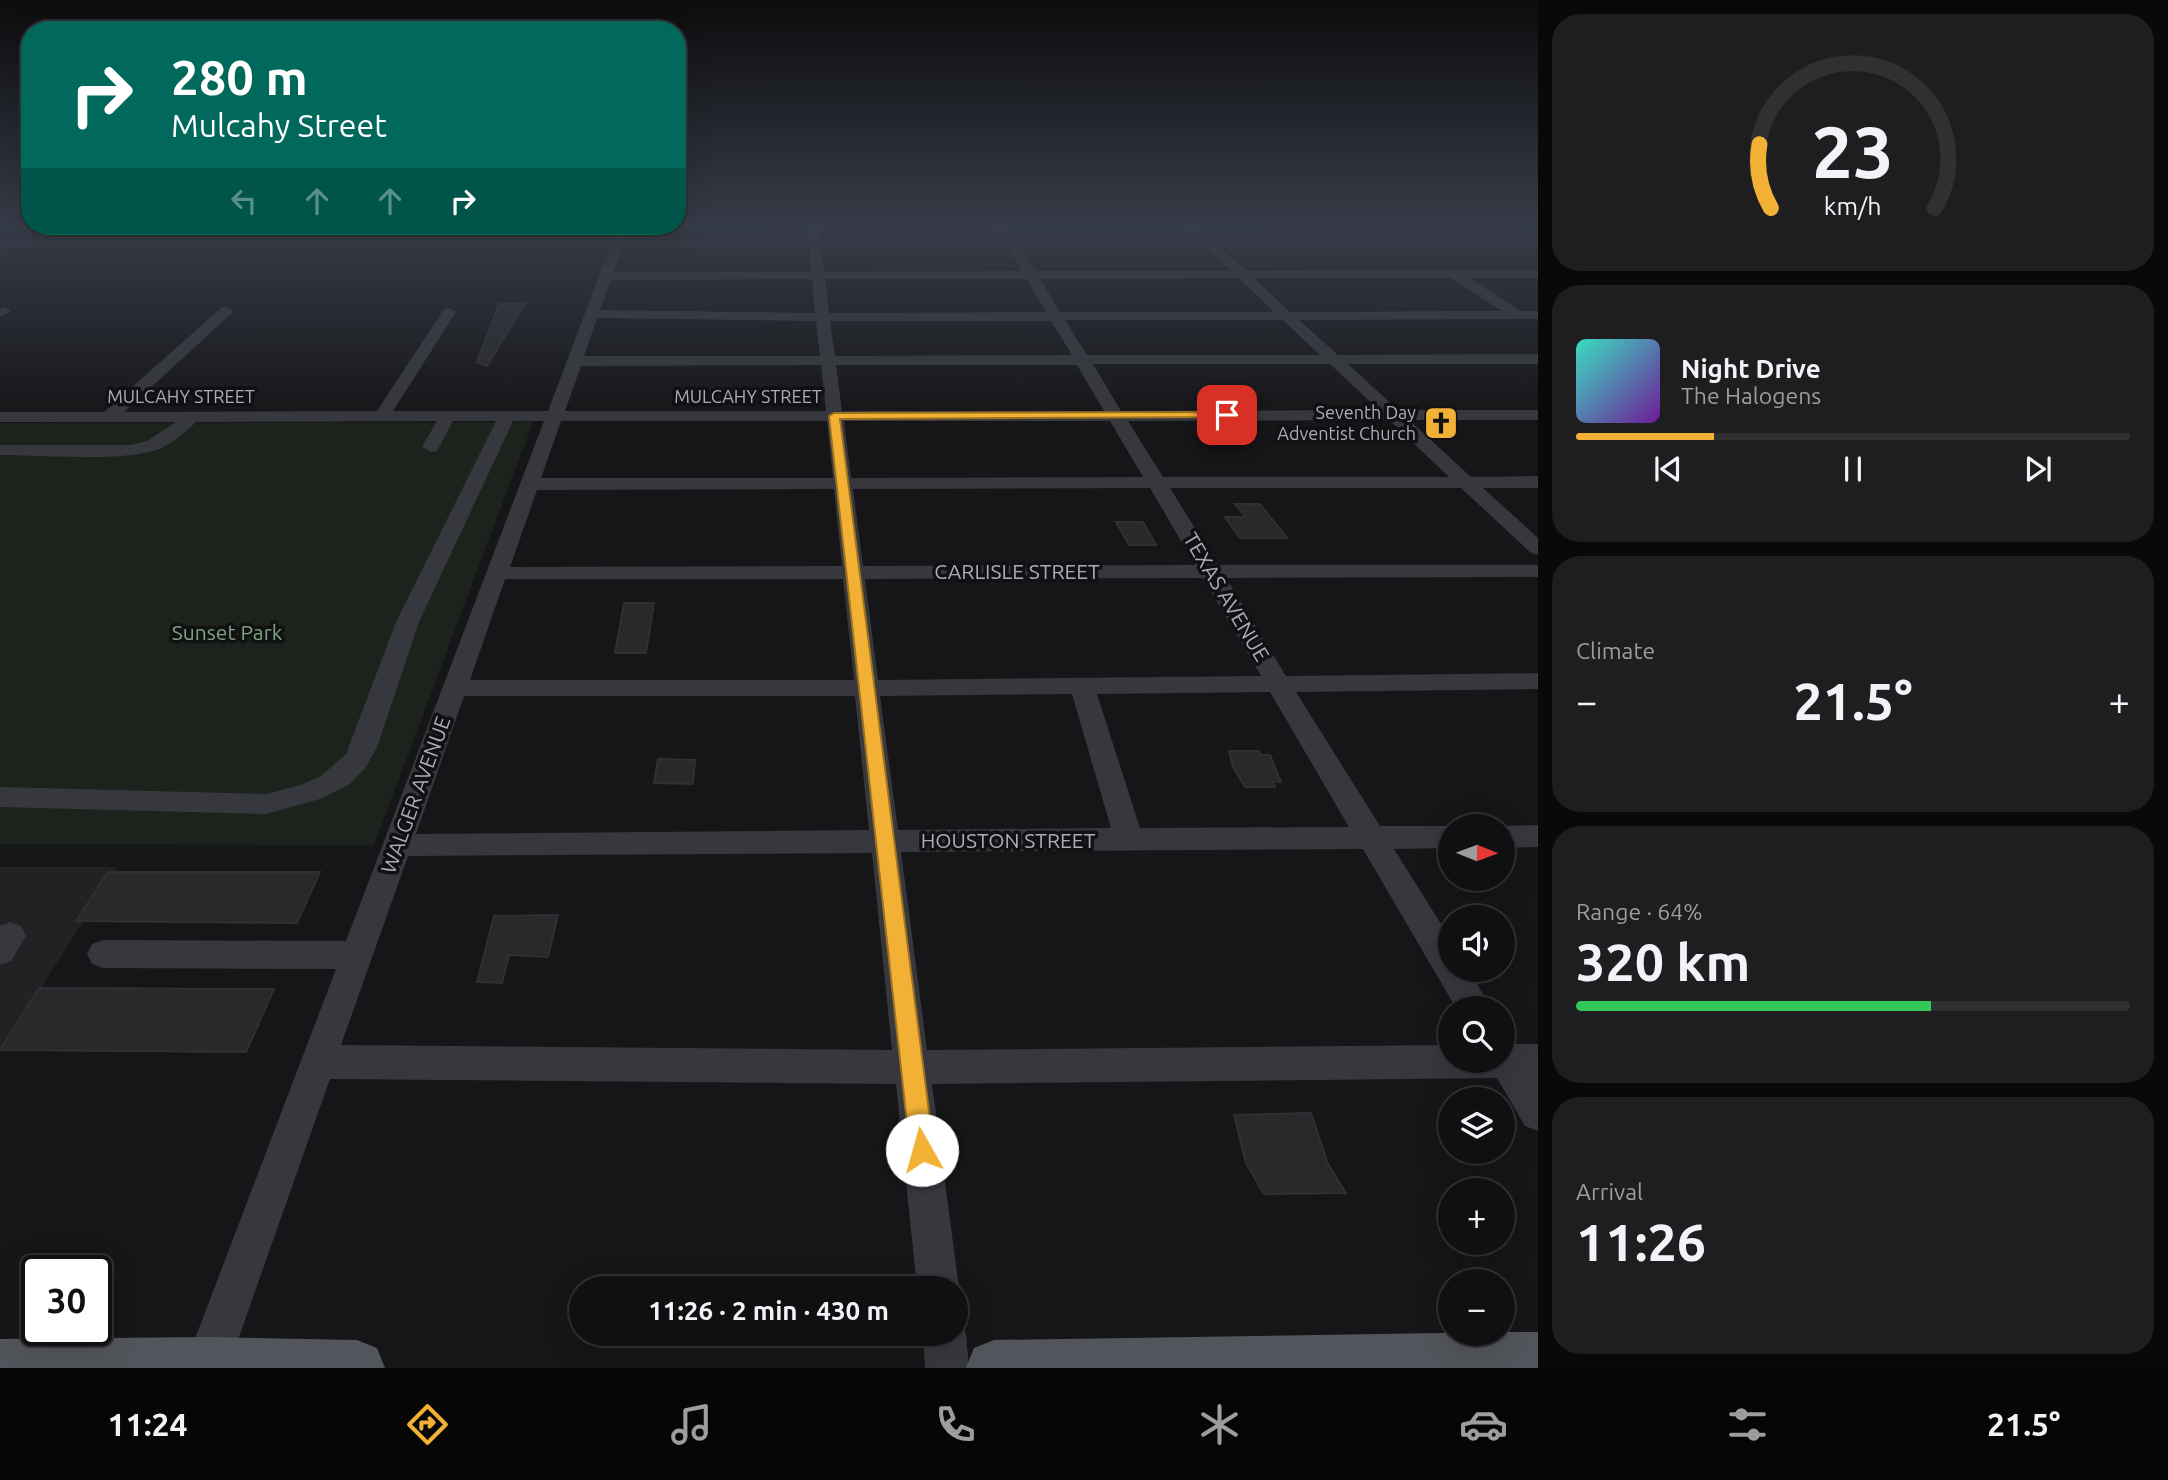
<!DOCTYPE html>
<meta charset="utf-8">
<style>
body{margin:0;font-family:Ubuntu,sans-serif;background:#1e1e20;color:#f1f3f6;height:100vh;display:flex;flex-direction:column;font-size:26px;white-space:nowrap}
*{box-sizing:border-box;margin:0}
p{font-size:23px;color:#9c9d9f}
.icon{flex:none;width:38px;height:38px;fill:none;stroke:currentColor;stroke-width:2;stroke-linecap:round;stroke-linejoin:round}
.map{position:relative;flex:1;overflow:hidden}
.details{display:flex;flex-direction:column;gap:14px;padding:14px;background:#09090a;width:630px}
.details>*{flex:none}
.hud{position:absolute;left:21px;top:21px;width:665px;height:214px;border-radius:28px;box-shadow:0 7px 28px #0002,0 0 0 2px #303032;background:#00695c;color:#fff;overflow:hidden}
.needle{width:46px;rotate:91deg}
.controls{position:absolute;left:1438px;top:814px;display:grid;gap:14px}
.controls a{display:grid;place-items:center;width:77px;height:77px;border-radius:50%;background:#101012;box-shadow:0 7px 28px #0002,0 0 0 2px #303032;font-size:35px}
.speed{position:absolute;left:21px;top:1255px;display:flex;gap:14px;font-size:35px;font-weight:700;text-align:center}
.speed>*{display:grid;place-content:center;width:91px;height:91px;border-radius:50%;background:#101012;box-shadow:0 7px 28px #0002,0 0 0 2px #303032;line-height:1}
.speed .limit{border:4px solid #111;border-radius:10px;background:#fff;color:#111}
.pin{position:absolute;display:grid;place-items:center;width:60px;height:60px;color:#fff;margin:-30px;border-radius:14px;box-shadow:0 4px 10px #0006}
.me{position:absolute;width:77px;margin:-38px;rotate:353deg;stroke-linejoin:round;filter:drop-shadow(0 0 5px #0008)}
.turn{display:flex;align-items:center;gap:24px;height:147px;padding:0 35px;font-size:32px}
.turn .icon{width:91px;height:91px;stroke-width:2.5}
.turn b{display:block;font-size:49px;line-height:60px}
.lanes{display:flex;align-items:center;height:66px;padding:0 35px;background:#0003;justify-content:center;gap:35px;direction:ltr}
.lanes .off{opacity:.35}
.big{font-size:52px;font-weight:700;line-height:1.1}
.details .card{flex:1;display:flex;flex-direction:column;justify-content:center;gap:10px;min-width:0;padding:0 24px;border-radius:28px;background:#1e1e20}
.details .dial{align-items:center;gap:0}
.dial svg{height:182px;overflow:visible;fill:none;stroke:#303032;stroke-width:7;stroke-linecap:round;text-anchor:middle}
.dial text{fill:#f1f3f6;stroke:none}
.song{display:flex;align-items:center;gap:21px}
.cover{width:84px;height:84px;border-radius:10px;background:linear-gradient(135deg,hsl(170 70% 55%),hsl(280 70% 35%))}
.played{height:7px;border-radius:4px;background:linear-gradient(90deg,#f2b134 25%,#303032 25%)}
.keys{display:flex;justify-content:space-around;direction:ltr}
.heat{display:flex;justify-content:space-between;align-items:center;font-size:38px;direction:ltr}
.charge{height:10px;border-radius:5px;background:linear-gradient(90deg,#34c759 64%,#303032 0)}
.trip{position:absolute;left:569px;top:1276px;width:399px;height:70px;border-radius:35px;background:#101012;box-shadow:0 7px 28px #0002,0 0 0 2px #303032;font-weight:700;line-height:70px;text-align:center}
.menu{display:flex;height:112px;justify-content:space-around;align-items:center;background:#060607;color:#9c9d9f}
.menu .icon{width:49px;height:49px}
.menu .on{color:#f2b134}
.menu b{font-size:32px;color:#f1f3f6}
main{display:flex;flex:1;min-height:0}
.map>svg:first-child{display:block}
</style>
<main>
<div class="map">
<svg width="1538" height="1368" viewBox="0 0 1538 1368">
<rect width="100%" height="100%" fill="#161618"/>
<path fill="#222225" d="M 0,867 L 118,867 L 0,1052 Z"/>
<path fill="#1c231d" d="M 533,422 L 374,845 L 0,844 L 0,423 Z"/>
<path fill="#29292c" stroke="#303034" stroke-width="2" d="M 525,303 L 487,366 L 477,362 L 499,304 Z
M 1235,504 L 1260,504 L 1287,538 L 1240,538 L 1225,517 L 1245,517 Z
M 1116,522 L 1143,522 L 1156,545 L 1129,545 Z
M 624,603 L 654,603 L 646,653 L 615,653 Z
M 1229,751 L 1259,751 L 1260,755 L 1270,755 L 1281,782 L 1272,781 L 1275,787 L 1245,787 L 1233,767 Z
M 658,759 L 695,760 L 693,784 L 654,783 Z
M 108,872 L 320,872 L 297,923 L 76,921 Z
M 558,915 L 548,957 L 509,955 L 502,983 L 477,982 L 494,916 Z
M 39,988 L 274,989 L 246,1052 L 0,1050 Z
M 1311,1113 L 1328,1164 L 1346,1193 L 1264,1194 L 1246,1163 L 1234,1115 Z"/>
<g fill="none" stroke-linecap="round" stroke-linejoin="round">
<path fill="#37383d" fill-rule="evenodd" d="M 619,226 L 630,226 L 625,240 L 808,240 L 807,226 L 817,226 L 820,240 L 1003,240 L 996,226 L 1006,226 L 1015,240 L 1198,240 L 1185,226 L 1196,226 L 1212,240 L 1538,239 L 1538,247 L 1219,247 L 1246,271 L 1538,270 L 1538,278 L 1469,278 L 1521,311 L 1538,311 L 1538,319 L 1299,320 L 1338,355 L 1538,354 L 1538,364 L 1348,364 L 1398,410 L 1538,410 L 1538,420 L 1409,420 L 1471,477 L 1538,476 L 1538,488 L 1483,488 L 1538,538 L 1538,555 L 1531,553 L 1461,488 L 1170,488 L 1218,565 L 1538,565 L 1538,577 L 1226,578 L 1286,676 L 1538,673 L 1538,689 L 1296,692 L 1380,826 L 1452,826 L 1451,848 L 1394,849 L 1451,940 L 1451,970 L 1469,970 L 1491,1008 L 1456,1008 L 1363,849 L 901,852 L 927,1050 L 1451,1045 L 1451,1060 L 1503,1060 L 1503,1039 L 1516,1044 L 1538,1044 L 1538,1131 L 1525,1126 L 1497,1078 L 932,1084 L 959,1288 L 956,1296 L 956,1288 L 917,1288 L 896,1084 L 330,1079 L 228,1368 L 186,1368 L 185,1365 L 336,969 L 103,968 L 92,964 L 87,954 L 92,944 L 103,940 L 346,941 L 544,421 L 513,421 L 419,622 L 377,747 L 366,767 L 350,784 L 320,799 L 266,814 L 0,807 L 0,787 L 266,794 L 301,785 L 321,776 L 346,754 L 396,622 L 496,421 L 453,421 L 437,451 L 431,452 L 422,447 L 437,421 L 196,422 C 185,432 175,442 161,448 C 128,463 40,455 0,455 L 0,445 L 130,445 L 147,441 L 176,422 L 0,422 L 0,412 L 104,412 L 221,308 L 226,307 L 233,311 L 231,314 L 124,412 L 377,411 L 444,309 L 449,308 L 456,312 L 393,411 L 548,411 L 610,247 L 0,248 L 0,240 L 613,240 ZM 622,247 L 809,247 L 811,272 L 613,272 ZM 820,247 L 1008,247 L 1022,271 L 824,272 ZM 1020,247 L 1205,247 L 1231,271 L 1035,271 ZM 1239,278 L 1274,312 L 1060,312 L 1040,279 ZM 1254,278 L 1451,278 L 1502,311 L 1290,312 ZM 812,279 L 815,313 L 600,310 L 611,280 ZM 825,279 L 1027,279 L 1046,312 L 829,313 ZM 597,318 L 816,321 L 820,356 L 584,356 ZM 1065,320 L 1283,320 L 1320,355 L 1087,355 ZM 830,321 L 1051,321 L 1072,355 L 835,356 ZM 1093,364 L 1330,364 L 1379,410 L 1121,411 ZM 821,365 L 826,411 L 565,411 L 581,366 ZM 836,365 L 1077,365 L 1104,411 L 842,411 ZM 1389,420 L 1449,477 L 1163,477 L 1128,421 ZM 561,421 L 827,421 L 833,478 L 541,478 ZM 844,421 L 1110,421 L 1143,477 L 851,478 ZM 1150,488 L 1195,565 L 863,566 L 853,489 ZM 834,489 L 842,566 L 510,567 L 537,490 ZM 1203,578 L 1261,676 L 878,680 L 865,579 ZM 505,579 L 843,579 L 854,680 L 470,680 ZM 1270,692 L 1349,827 L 1140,828 L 1097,694 ZM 1072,694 L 1111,828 L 898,830 L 880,696 ZM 464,696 L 855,696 L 869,830 L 416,834 ZM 872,853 L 892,1050 L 341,1045 L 408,856 Z
M 4,307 L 11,311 L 0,317 L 0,308 Z
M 1538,825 L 1538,847 L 1503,848 L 1502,826 Z
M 10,922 L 21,926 L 26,936 L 11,961 L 0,965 L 0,926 Z
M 956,1317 L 959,1319 L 966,1334 L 969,1368 L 925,1368 L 923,1334 L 956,1334 Z"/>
<path fill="#53555c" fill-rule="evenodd" d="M 1503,1332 L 1538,1332 L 1538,1368 L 966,1368 L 974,1348 L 994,1340 Z
M 207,1337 L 357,1340 L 377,1348 L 385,1368 L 0,1368 L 0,1339 Z"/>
</g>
<linearGradient id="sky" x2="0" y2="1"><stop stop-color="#0c0c0d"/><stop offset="0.54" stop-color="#363c48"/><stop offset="1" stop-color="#363c48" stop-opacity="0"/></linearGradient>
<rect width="1538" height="417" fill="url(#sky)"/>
<path fill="#f2b134" stroke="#9d7322" stroke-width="2" d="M 1227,412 L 1231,413 L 1231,417 L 840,419 L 934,1150 L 931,1159 L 922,1163 L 913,1159 L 910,1150 L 829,416 L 834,413 Z"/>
<defs>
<g id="church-square" transform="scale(1.75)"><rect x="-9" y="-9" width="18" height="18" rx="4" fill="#f2b134" stroke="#111113"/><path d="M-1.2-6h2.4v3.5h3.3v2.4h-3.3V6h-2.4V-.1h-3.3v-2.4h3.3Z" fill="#111"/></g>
</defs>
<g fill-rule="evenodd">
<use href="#church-square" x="1441" y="423"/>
</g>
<g text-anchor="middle" stroke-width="7" stroke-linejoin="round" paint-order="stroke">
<g font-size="18" fill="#a8adb8" stroke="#111113">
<text x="181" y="403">MULCAHY STREET</text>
<text x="748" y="403">MULCAHY STREET</text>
</g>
<g font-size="18" fill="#a8adb8" stroke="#111113" text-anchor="end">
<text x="1416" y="419">Seventh Day<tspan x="1416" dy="21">Adventist Church</tspan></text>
</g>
<g font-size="21" fill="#a8adb8" stroke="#111113">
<text x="1017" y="579">CARLISLE STREET</text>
<text transform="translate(1226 597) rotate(59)" y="7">TEXAS AVENUE</text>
<text transform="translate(416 795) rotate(-70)" y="7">WALGER AVENUE</text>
<text x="1008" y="848">HOUSTON STREET</text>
</g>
<g font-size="21" fill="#7fa381" stroke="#111113">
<text x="227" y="640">Sunset Park</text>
</g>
</g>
</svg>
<div class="controls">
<a><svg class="needle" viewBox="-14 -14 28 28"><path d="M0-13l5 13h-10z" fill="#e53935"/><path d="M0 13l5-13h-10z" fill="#9c9d9f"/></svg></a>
<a><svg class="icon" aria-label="sound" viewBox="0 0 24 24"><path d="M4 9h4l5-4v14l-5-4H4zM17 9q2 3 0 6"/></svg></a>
<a><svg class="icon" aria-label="search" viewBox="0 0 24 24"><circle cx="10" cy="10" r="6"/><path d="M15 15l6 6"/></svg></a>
<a><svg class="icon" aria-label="layers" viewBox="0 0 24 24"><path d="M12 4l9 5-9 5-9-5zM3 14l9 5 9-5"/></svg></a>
<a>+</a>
<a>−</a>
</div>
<div class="speed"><div class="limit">30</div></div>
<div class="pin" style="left:1227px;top:415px;background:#d93025"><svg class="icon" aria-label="arrive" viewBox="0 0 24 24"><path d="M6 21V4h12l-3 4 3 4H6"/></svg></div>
<svg class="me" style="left:922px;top:1150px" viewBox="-20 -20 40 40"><circle r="19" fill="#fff"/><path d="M0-13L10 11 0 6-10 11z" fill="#f2b134"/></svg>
<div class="trip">11:26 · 2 min · 430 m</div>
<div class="hud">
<div class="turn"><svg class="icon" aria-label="right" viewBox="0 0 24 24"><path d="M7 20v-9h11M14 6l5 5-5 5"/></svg><div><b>280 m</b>Mulcahy Street</div></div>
<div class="lanes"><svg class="icon off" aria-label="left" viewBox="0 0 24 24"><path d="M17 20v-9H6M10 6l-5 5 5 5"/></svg><svg class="icon off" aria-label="ahead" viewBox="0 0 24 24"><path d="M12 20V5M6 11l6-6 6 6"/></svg><svg class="icon off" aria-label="ahead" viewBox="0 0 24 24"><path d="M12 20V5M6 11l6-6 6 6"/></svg><svg class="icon" aria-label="right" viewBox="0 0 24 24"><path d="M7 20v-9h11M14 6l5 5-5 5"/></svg></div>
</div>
</div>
<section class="details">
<div class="card dial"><svg viewBox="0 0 100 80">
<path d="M14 69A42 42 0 1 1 86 69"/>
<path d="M14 69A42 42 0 0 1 9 41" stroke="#f2b134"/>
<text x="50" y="56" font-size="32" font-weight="700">23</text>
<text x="50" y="72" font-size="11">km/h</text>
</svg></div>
<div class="card">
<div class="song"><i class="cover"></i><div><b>Night Drive</b><p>The Halogens</p></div></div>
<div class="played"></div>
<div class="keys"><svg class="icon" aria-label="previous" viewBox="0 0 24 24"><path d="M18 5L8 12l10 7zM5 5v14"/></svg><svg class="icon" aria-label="pause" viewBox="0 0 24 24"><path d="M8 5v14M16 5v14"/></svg><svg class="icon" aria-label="next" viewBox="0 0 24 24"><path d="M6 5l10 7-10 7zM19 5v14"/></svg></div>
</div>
<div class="card"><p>Climate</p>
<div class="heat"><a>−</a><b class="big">21.5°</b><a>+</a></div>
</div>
<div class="card"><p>Range · 64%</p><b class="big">320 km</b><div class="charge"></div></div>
<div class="card"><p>Arrival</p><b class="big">11:26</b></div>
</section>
</main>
<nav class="menu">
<b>11:24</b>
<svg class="icon on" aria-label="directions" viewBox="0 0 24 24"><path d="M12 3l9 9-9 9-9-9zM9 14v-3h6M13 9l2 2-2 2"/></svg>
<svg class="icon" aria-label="music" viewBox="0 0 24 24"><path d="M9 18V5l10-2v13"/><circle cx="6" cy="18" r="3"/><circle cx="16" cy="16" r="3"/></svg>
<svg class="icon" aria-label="phone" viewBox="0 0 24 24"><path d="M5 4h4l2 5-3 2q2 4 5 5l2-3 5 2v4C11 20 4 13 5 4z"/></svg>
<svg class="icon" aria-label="climate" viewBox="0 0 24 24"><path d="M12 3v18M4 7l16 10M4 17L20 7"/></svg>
<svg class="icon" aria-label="car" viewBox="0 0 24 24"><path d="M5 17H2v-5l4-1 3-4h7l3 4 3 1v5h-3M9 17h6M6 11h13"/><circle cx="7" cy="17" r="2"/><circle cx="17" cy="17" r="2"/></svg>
<svg class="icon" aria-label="filters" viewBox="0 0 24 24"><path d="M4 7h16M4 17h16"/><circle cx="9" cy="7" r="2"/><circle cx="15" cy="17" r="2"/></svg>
<b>21.5°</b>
</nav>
